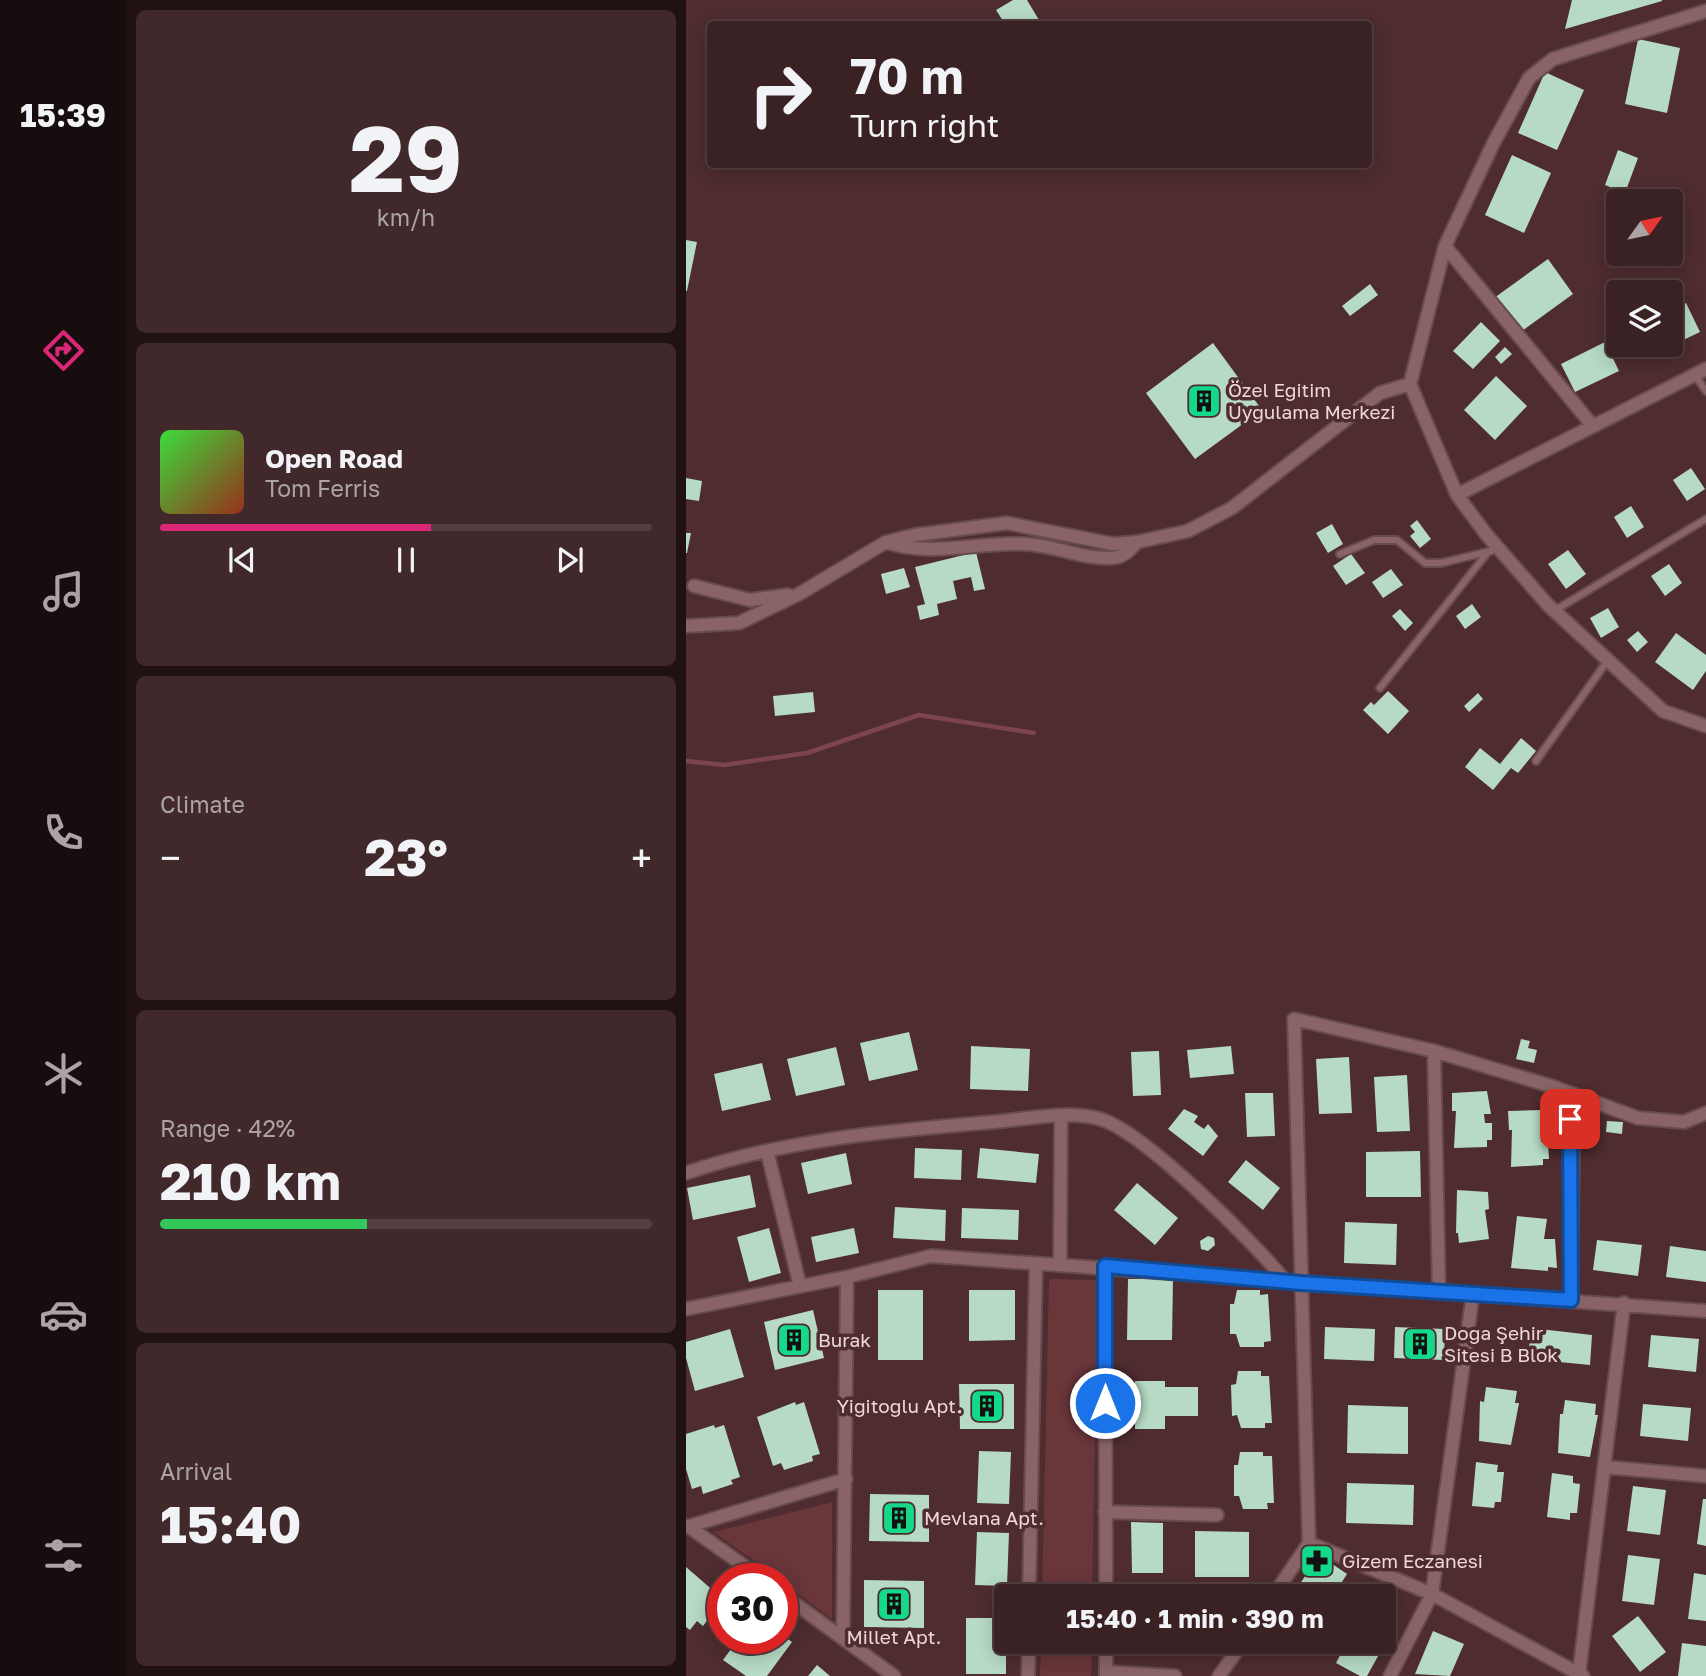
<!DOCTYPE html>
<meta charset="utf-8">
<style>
body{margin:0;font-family:"Golos Text",sans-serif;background:#41292b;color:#f1f3f6;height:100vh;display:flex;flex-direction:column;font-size:26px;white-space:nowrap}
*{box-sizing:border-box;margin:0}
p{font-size:23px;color:#aba3a6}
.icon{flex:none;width:38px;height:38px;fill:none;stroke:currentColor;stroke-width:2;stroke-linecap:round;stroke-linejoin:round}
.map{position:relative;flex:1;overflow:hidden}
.panel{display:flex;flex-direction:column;gap:10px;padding:10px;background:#201213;width:560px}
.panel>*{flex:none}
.banner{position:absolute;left:21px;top:21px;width:665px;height:147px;border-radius:7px;box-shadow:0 4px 18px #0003,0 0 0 2px #543e41;background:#3a2123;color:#f1f3f6;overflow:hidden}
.needle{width:46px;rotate:57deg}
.tools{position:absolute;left:920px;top:189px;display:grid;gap:14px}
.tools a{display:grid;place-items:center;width:77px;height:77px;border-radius:7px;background:#3a2123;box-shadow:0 4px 18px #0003,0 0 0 2px #543e41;font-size:35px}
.speed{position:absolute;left:21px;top:1563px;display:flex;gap:14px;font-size:35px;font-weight:700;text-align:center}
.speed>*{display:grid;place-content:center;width:91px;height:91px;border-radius:50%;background:#3a2123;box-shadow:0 4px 18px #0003,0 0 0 2px #543e41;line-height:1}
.speed .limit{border:10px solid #d22;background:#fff;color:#111}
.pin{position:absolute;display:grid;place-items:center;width:60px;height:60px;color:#fff;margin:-30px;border-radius:14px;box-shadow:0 4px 10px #0006}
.me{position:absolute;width:77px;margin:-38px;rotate:0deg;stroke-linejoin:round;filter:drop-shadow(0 0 5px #0008)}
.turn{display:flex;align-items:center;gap:24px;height:147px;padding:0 28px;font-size:32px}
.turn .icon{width:91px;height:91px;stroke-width:2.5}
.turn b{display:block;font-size:49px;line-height:60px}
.big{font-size:52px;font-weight:700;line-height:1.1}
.panel .widget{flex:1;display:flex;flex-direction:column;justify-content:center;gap:10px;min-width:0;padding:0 24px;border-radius:10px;background:#41292b}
.panel .dial{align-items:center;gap:0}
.dial b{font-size:91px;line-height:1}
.song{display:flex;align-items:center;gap:21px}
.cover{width:84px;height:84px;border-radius:10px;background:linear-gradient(135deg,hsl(120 70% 55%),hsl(10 70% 35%))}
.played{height:7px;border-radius:4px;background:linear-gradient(90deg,#db2777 55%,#543e41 55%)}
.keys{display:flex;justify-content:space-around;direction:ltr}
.heat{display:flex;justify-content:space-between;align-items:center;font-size:38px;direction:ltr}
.charge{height:10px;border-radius:5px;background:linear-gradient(90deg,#34c759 42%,#543e41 0)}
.trip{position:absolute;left:308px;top:1584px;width:402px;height:70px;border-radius:7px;background:#3a2123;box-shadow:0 4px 18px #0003,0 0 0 2px #543e41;font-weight:700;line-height:70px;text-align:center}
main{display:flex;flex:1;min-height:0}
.tabs{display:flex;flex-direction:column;width:126px;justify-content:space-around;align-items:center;background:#170d0e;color:#aba3a6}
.tabs .icon{width:49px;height:49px}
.tabs .current{color:#db2777}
.tabs b{font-size:32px;color:#f1f3f6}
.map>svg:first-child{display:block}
</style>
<main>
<nav class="tabs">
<b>15:39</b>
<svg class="icon current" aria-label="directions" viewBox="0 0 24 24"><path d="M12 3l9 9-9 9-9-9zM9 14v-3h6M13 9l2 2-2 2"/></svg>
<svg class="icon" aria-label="music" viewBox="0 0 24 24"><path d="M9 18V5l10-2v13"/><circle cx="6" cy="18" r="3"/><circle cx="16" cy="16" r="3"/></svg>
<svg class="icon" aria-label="phone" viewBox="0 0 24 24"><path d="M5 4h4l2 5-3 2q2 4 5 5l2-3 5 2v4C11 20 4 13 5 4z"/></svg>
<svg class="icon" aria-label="climate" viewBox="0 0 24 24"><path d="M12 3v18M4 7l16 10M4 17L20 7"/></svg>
<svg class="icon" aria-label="car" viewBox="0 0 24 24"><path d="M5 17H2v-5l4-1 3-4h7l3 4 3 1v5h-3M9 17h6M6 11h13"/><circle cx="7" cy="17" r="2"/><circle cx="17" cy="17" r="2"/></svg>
<svg class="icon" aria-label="filters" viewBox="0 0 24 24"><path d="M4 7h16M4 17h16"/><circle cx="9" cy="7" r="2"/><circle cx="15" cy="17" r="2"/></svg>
</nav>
<section class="panel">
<div class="widget dial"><b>29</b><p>km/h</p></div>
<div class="widget">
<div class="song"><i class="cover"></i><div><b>Open Road</b><p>Tom Ferris</p></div></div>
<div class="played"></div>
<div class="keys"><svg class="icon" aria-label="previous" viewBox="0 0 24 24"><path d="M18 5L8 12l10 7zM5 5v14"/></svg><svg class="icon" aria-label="pause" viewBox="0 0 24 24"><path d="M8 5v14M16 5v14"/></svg><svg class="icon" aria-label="next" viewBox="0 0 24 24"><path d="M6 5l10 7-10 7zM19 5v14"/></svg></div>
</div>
<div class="widget"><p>Climate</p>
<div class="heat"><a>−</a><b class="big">23°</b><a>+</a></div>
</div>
<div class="widget"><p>Range · 42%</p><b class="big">210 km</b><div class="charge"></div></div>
<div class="widget"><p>Arrival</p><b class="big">15:40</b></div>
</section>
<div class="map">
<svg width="1020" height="1676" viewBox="0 0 1020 1676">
<rect width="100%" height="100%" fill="#4e2c2f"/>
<path fill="#69363a" d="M 363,1279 L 412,1280 L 406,1596 L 356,1596 Z
M 146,1502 L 146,1619 L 96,1582 L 96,1578 L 91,1578 L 28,1532 Z
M 355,1642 L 406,1642 L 405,1676 L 354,1676 Z"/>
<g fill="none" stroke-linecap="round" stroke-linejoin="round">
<path stroke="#7e4350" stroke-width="4.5" d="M 0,761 L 38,765 L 121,753 L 233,715 L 348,733"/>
</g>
<path fill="#b6dac4" d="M 327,0 L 341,0 L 353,20 L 346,24 L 319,24 L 310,10 Z
M 886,0 L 976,0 L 976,1 L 879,29 Z
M 952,39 L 994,48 L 981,113 L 939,104 Z
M 859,72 L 898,90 L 871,150 L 832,133 Z
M 932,150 L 952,158 L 939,193 L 919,185 Z
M 826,155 L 865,173 L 838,233 L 799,215 Z
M 0,240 L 11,242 L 1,291 L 0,291 Z
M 862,259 L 887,294 L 833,333 L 808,298 Z
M 684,284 L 692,295 L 664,316 L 656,306 Z
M 1000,303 L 1014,332 L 970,353 L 966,345 L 985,345 L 985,311 Z
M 795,322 L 814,341 L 787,369 L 767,351 Z
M 919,342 L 933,371 L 889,392 L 875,364 Z
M 527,343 L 576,410 L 509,459 L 460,393 Z
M 819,347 L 826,354 L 815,364 L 809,357 Z
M 810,376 L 841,406 L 809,440 L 778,410 Z
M 1005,468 L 1019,489 L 1001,501 L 987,480 Z
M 0,478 L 16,481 L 13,501 L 0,499 Z
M 945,506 L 958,527 L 941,538 L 928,517 Z
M 731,520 L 745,539 L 734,548 L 724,536 L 729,532 L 724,526 Z
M 646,524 L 657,544 L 642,553 L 630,533 Z
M 0,533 L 5,533 L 1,553 L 0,553 Z
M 882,550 L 900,574 L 880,589 L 862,564 Z
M 290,552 L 299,589 L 288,591 L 285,577 L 267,581 L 271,599 L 251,604 L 253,615 L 234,620 L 231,606 L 239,604 L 229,567 Z
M 665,554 L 679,573 L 660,585 L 647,566 Z
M 983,564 L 996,583 L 979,596 L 965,576 Z
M 218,568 L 224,587 L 200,594 L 195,574 Z
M 705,569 L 717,585 L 697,598 L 686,582 Z
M 786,604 L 795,617 L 779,629 L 770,616 Z
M 922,608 L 933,627 L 915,638 L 904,618 Z
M 714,609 L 727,623 L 719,631 L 706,616 Z
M 952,631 L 962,642 L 951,652 L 941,640 Z
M 990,633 L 1020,655 L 1020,671 L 1007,690 L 969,662 Z
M 702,691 L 723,711 L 702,734 L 677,710 L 685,702 L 688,705 Z
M 127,692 L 129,712 L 89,716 L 87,696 Z
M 792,693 L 797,699 L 783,712 L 778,706 Z
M 835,738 L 850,751 L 832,773 L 825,768 L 807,790 L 779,767 L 794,748 L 814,764 Z
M 223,1032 L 232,1070 L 183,1081 L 174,1043 Z
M 835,1039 L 844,1041 L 842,1048 L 851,1050 L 848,1063 L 830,1059 Z
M 285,1046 L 344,1049 L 342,1091 L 284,1089 Z
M 545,1046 L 548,1074 L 504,1078 L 501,1050 Z
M 150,1047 L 159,1085 L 110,1096 L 101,1059 Z
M 473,1051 L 475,1095 L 447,1096 L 445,1052 Z
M 663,1057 L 666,1113 L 633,1114 L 630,1059 Z
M 76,1063 L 85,1100 L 36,1111 L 28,1074 Z
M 721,1075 L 724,1131 L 691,1132 L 688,1077 Z
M 801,1091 L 805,1114 L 798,1114 L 799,1123 L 806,1123 L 806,1140 L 801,1140 L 801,1147 L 768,1148 L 770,1111 L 766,1111 L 766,1093 Z
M 559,1093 L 587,1093 L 589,1136 L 561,1137 Z
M 498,1109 L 512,1116 L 508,1122 L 518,1129 L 522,1124 L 532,1136 L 517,1156 L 482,1129 Z
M 857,1110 L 862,1133 L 855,1133 L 855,1142 L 862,1142 L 863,1159 L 857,1159 L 857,1165 L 825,1167 L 826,1130 L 823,1130 L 822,1111 Z
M 921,1121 L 937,1122 L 936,1134 L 920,1132 Z
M 229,1148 L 276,1150 L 275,1180 L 228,1178 Z
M 294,1148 L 353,1154 L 350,1183 L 291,1178 Z
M 734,1151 L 735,1197 L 680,1197 L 680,1152 Z
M 160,1153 L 166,1184 L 122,1194 L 115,1163 Z
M 560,1160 L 594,1188 L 577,1210 L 542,1182 Z
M 64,1175 L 70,1207 L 7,1220 L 1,1188 Z
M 451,1183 L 492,1218 L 469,1245 L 428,1210 Z
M 771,1190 L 802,1192 L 803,1209 L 799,1210 L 803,1239 L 773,1243 L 772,1233 L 770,1233 Z
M 209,1207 L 260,1210 L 259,1241 L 207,1238 Z
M 276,1208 L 333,1210 L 332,1240 L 275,1238 Z
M 831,1216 L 861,1219 L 858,1239 L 869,1239 L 871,1268 L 862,1267 L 862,1271 L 825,1268 Z
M 659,1222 L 711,1224 L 710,1265 L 658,1263 Z
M 83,1228 L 95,1273 L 63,1282 L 51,1237 Z
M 168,1228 L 173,1253 L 130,1262 L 125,1237 Z
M 522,1236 L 528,1238 L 529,1245 L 522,1251 L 515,1249 L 514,1241 Z
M 911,1240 L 956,1245 L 952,1276 L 907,1270 Z
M 984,1246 L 1020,1251 L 1020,1282 L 980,1277 Z
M 442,1279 L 487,1279 L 486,1340 L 441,1340 Z
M 192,1290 L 237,1290 L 237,1360 L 192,1360 Z
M 283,1290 L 329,1290 L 329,1340 L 283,1341 Z
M 551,1290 L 574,1290 L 574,1295 L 582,1294 L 585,1341 L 578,1342 L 578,1347 L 554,1347 L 550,1334 L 544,1334 L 544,1304 L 548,1304 Z
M 127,1310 L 138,1358 L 89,1370 L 78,1322 Z
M 639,1327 L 689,1329 L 688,1361 L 638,1359 Z
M 709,1327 L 759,1329 L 758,1360 L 708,1358 Z
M 845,1328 L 906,1335 L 904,1365 L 842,1359 Z
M 44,1329 L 58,1377 L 9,1391 L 0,1358 L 0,1342 Z
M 965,1335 L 1013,1339 L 1010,1372 L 962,1367 Z
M 552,1371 L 575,1371 L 575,1376 L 583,1376 L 586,1423 L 579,1423 L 579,1428 L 555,1428 L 551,1415 L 546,1416 L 545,1385 L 550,1384 Z
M 449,1381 L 479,1381 L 479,1387 L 512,1387 L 512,1416 L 479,1416 L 479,1429 L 449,1429 Z
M 273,1384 L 328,1384 L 328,1429 L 274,1429 Z
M 800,1387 L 831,1391 L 829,1403 L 833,1403 L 825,1445 L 793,1441 L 794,1401 L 798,1402 Z
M 879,1400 L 910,1404 L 909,1415 L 912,1415 L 904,1457 L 872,1453 L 874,1414 L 877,1414 Z
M 109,1402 L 110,1405 L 118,1402 L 134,1454 L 126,1456 L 127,1461 L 98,1470 L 95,1463 L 87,1466 L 71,1417 Z
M 957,1404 L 1005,1408 L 1002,1441 L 954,1436 Z
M 662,1405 L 722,1407 L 722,1454 L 661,1453 Z
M 28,1425 L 29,1428 L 38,1425 L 54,1477 L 45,1480 L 47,1484 L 17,1494 L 15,1486 L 6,1489 L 0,1469 L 0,1434 Z
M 293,1451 L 325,1452 L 323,1504 L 291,1503 Z
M 554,1452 L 577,1452 L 577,1456 L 586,1456 L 588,1503 L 581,1503 L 582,1509 L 557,1509 L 553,1496 L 548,1496 L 548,1465 L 552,1465 Z
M 790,1462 L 812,1465 L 811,1472 L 818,1472 L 815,1502 L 809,1502 L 808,1508 L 786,1506 Z
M 866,1473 L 887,1476 L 887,1483 L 894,1484 L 891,1513 L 884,1513 L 884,1520 L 861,1517 Z
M 661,1483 L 728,1485 L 727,1525 L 660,1523 Z
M 947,1486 L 980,1490 L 974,1535 L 941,1531 Z
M 184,1494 L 243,1495 L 243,1542 L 183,1541 Z
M 1017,1499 L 1020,1499 L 1020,1546 L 1011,1544 Z
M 445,1522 L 477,1523 L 477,1573 L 446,1573 Z
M 509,1531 L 563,1532 L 563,1577 L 509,1577 Z
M 291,1532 L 323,1533 L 321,1586 L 289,1585 Z
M 633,1555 L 661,1574 L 647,1596 L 606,1596 Z
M 942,1555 L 974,1559 L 968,1605 L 936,1601 Z
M 0,1567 L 30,1593 L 27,1596 L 35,1602 L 17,1626 L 11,1621 L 4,1630 L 0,1627 Z
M 1008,1573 L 1020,1575 L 1020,1621 L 1002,1619 Z
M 178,1580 L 238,1581 L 238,1628 L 178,1627 Z
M 952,1616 L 980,1652 L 954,1672 L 926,1636 Z
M 280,1618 L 320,1618 L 320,1674 L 280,1674 Z
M 698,1626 L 706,1631 L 681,1676 L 674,1676 L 650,1663 L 661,1642 L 698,1642 Z
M 747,1631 L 778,1644 L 764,1676 L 729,1674 Z
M 96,1635 L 106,1642 L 81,1676 L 60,1676 L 37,1660 L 53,1638 L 96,1638 Z
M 447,1642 L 518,1642 L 518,1651 L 447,1649 Z
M 996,1643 L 1020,1646 L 1020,1676 L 992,1676 Z
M 131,1665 L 144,1676 L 122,1676 Z"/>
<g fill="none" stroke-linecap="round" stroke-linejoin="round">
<g stroke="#684b4d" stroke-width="10">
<path id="service" d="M 1009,375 L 1020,391
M 654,554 L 688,540 L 711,540 L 739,563 L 755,563 L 813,549
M 868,611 L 1020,519
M 694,688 L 802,552
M 850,761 L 922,660"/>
</g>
<g stroke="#684b4d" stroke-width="16">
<path id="minor" d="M 1020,11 L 867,59 L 843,78 L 808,142 L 759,246 L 724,384 L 771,495 L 800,534 L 861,604 L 977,711 L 1020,726
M 759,246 L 906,425
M 771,495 L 1020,369
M 200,542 C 246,558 293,541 339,544 C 368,545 395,559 424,558 C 437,558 443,551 451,542
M 8,586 L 64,600 L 102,595
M 0,626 L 53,623 L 113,594 L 200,542 L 229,535 L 321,523 L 427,544 L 451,542 L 502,531 L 546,508 L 694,393 L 724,384
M 748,1051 L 753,1292
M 882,1093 L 887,1144 L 885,1300
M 81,1151 L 114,1286
M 0,1173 C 100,1139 203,1131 308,1122 C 341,1119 381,1110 414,1119 C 457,1131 570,1244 600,1282
M 374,1265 L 375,1116
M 419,1266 L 420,1596
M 0,1309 L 161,1277 L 245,1256 L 1020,1311
M 919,1467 L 1020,1476
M 419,1512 L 531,1515
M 2,1526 L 75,1578
M 0,1527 L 160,1479
M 623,1543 L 746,1594 L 897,1676
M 96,1594 L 208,1676
M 343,1596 L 350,1264
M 587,1596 L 623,1543 L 608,1019 L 748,1051 L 865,1086 L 952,1118 L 998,1122 L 1020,1113
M 157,1638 L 161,1277
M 420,1642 L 420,1676
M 420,1672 L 489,1676
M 893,1674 L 938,1303
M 342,1676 L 343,1642
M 533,1676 L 557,1642
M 704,1676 L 746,1594 L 787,1293"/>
</g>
<use href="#service" stroke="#896365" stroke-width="6"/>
<use href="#minor" stroke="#896365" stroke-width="12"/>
</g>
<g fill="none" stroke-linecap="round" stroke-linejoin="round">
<g stroke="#114b97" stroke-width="18">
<path id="route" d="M 419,1403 L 419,1266 L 615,1283 L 885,1300 L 884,1119"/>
</g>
<use href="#route" stroke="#1a73e8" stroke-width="12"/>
</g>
<defs>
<g id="building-square" transform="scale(1.75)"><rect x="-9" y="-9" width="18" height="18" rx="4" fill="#14d989" stroke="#4e2c2f"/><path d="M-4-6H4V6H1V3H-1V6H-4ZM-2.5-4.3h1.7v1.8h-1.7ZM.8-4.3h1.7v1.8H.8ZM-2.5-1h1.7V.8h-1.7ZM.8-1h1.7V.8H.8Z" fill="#111"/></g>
<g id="pharmacy-square" transform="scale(1.75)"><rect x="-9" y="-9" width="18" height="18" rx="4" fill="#14d989" stroke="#4e2c2f"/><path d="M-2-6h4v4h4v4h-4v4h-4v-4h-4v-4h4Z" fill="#111"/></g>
</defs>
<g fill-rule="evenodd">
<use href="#building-square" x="518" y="401"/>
<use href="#building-square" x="108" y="1340"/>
<use href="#building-square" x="734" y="1344"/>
<use href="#building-square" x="301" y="1406"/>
<use href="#building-square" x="213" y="1518"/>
<use href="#pharmacy-square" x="631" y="1561"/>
<use href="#building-square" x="208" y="1604"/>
</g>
<g text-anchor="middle" stroke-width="7" stroke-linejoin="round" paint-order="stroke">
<g font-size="19" fill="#efd8d9" stroke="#4e2c2f" text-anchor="start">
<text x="542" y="397">Özel Eğitim<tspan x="542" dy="22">Uygulama Merkezi</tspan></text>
<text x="758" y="1340">Doğa Şehir<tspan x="758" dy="22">Sitesi B Blok</tspan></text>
<text x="132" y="1347">Burak</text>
<text x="276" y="1413" text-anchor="end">Yiğitoğlu Apt.</text>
<text x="238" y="1525">Mevlana Apt.</text>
<text x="656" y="1568">Gizem Eczanesi</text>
<text x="208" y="1644" text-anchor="middle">Millet Apt.</text>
</g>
</g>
</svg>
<div class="tools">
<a><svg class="needle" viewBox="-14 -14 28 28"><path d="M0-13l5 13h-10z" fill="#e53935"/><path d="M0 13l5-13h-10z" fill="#aba3a6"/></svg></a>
<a><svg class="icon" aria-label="layers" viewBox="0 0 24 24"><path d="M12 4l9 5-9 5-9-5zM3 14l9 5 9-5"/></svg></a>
</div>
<div class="speed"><div class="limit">30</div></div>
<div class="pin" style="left:884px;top:1119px;background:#d93025"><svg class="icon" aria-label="arrive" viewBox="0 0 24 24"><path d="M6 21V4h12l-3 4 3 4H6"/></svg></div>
<svg class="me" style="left:419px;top:1403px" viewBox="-20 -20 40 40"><circle r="17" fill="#1a73e8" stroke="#fff" stroke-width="3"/><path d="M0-11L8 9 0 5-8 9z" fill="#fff"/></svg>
<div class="trip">15:40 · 1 min · 390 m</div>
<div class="banner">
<div class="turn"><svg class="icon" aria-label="right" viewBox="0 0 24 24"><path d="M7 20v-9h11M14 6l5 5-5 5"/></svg><div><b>70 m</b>Turn right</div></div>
</div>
</div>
</main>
